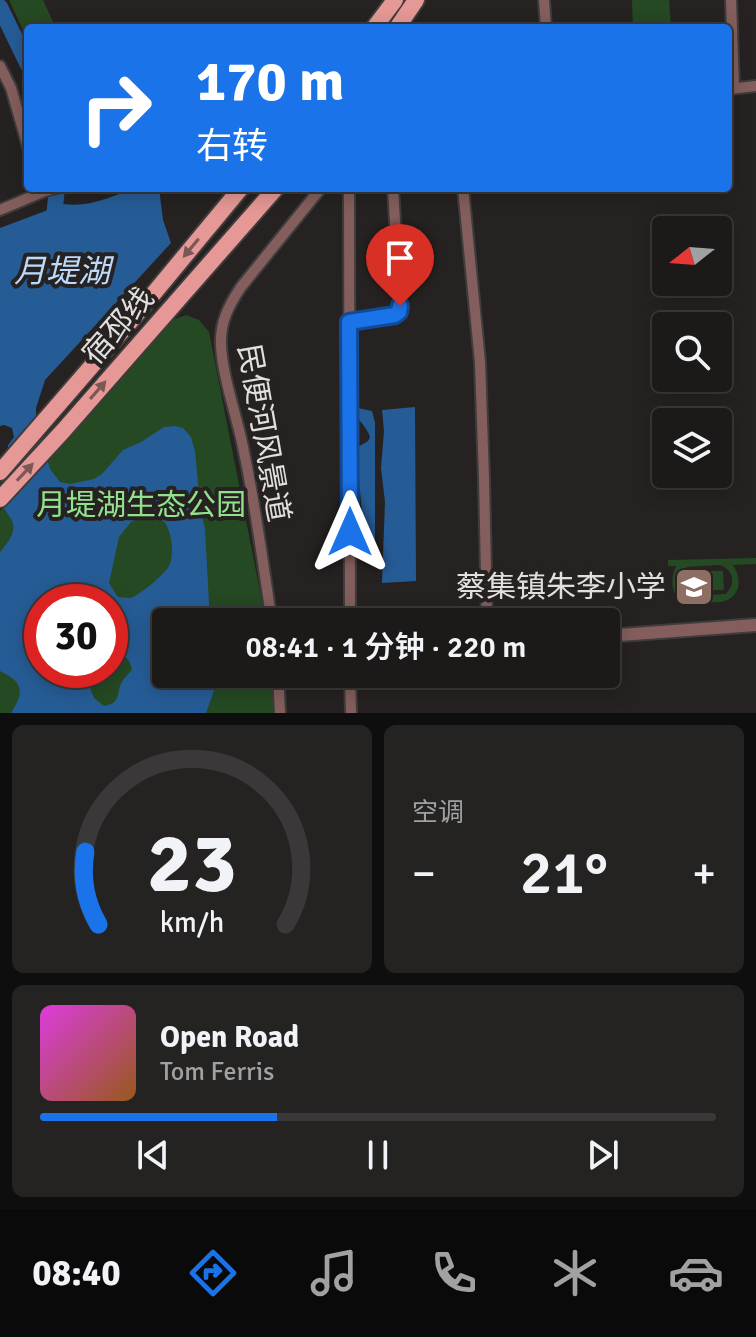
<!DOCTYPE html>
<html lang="zh">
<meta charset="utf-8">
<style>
body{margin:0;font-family:Signika,"Noto Sans SC",sans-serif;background:#252322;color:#f1f3f6;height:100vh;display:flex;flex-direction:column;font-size:30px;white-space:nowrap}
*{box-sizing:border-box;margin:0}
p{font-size:26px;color:#a0a1a2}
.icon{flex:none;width:44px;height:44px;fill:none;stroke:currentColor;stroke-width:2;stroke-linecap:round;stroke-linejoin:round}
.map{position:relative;height:713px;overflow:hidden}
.panel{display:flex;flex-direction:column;gap:12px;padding:12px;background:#0f0e0e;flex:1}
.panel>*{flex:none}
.banner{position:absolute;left:24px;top:24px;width:708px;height:168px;border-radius:8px;box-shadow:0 4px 20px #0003,0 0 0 2px #3a3838;background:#1a73e8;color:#fff;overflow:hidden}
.needle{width:52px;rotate:253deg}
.buttons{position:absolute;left:652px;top:216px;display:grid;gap:16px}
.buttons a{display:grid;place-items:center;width:80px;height:80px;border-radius:8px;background:#1c1a19;box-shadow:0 4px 20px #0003,0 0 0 2px #3a3838;font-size:40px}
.speed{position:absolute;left:24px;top:584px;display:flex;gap:16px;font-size:40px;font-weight:700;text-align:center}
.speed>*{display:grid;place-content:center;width:104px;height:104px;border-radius:50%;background:#1c1a19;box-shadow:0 4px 20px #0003,0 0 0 2px #3a3838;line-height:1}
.speed .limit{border:12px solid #d22;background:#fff;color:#111}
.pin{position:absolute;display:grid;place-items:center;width:68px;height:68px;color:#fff;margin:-82px -34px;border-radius:50% 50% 50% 0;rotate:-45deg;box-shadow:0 0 8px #0007}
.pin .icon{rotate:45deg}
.me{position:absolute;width:88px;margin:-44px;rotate:0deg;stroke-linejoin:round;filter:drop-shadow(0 0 6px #0008)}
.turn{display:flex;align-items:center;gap:28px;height:168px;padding:0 40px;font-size:36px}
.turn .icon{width:104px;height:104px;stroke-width:2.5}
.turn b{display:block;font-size:56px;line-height:68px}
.big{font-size:60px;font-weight:600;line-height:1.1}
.panel .card{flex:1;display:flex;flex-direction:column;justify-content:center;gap:12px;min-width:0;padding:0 28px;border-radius:12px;background:#252322}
.panel .dial{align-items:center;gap:0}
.dial svg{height:208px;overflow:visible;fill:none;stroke:#3a3838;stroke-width:7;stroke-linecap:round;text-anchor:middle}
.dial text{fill:#f1f3f6;stroke:none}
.song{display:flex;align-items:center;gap:24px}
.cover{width:96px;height:96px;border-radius:12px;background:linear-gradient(135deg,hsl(300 70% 55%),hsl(30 70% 35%))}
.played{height:8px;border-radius:4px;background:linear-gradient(90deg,#1a73e8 35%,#3a3838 35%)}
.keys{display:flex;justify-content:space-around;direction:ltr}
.heat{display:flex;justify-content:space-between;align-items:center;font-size:44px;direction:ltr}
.panel .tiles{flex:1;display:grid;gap:12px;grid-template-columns:1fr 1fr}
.card:last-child{grid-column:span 2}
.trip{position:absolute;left:152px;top:608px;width:468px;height:80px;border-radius:8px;background:#1c1a19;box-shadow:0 4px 20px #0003,0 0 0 2px #3a3838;font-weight:600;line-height:80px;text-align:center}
.tab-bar{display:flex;height:128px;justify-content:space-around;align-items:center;background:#0b0a0a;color:#a0a1a2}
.tab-bar .icon{width:56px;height:56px}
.tab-bar .selected{color:#1a73e8}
.tab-bar b{font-size:36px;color:#f1f3f6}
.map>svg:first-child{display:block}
</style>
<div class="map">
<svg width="756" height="713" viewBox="0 0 756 713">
<rect width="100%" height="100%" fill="#252221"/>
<path fill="#254923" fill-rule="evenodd" d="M 9,0 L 43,0 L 56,28 L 28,28 L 28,41 Z
M 632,0 L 669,0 L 671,28 L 633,28 Z
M 186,315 L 199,320 L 209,332 L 266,622 L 166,622 L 166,674 L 273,674 L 274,713 L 0,713 L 0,511 L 170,321 ZM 42,602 L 110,602 L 110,670 L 42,670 Z
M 756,558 L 756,564 L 733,565 C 741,577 742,595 725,601 C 719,603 712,602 706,602 C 700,602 693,603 687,602 C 670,598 670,579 676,566 L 668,566 L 668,560 ZM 720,565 C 734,570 736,583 726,594 L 690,596 L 680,589 L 679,576 L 687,567 Z
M 688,571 L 723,571 L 724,590 L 688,591 Z"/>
<path fill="#265c96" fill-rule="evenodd" d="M 136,188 L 159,188 L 163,220 L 171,243 L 45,380 L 36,408 L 36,422 L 50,469 L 60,482 L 70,484 L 94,479 L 102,474 L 123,450 L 141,442 L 164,427 L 175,426 L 183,428 L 191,437 L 195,451 L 200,506 L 205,529 L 210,622 L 166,622 L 166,674 L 220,674 L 206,713 L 11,713 C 25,691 23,682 0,671 L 0,552 C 8,542 18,531 11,519 C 8,514 5,511 3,506 L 8,445 L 14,437 L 12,428 L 4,425 L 0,426 L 0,228 L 64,204 C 88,208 113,196 136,188 ZM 142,517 C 148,517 155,516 161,519 C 172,526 175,555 169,566 C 165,574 139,596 130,598 C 128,598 121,597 118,597 L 109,583 L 119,537 L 131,522 ZM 42,602 L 110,602 L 110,655 C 122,652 130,657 132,670 C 129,673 126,676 123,680 C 115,692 123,703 104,706 L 94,698 L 83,670 L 42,670 Z
M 415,407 L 416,581 L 382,583 L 385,502 L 381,468 L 384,431 L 382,410 Z
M 358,408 L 372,411 L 375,423 L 375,542 L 374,549 L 369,550 L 365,545 L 366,539 L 362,530 L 359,530 C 357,522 362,520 362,512 C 360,490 357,470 358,447 L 368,441 L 370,437 C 367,426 357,421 355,410 Z"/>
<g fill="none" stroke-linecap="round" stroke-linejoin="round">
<path stroke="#265c96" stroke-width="16" d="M 0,7 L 28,65
M 53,226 L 57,188"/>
<g stroke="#3f3c3c" stroke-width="14">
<path id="minor" d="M 544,0 L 546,28
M 731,0 L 734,88
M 0,66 L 11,88 L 28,147
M 730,89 L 756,86
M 349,188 L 350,622
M 463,188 L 480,362 L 484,478 L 487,622
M 0,210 L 45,191 L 57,188
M 349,322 L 395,315 L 399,312 L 400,306 L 393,188
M 272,622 C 263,565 256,508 244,452 C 238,419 222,377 221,344 C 220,322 229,305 241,287 L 321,188
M 278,674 L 280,713
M 350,674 L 351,713"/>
</g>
<g stroke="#3f3c3c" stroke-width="16">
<path id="tertiary" d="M 606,636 L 756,625"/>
</g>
<g stroke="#3f3c3c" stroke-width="20">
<path id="primary" d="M 374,28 L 395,0
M 397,28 L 416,0
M 0,472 L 135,316 L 241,188
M 0,499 L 63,431 L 276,188"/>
</g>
<use href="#minor" stroke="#835e5c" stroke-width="10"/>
<use href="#tertiary" stroke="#835e5c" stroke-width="12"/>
<use href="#primary" stroke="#e59895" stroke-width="16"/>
</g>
<defs><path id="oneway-solid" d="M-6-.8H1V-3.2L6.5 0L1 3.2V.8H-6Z" transform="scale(2)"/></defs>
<g fill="#7b5755">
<use href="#oneway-solid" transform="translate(191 248) rotate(130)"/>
<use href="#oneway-solid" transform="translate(98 390) rotate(-49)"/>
<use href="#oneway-solid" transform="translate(25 472) rotate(-47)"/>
</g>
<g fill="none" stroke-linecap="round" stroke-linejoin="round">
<g stroke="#114b97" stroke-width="20">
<path id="route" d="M 350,532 L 349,322 L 395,315 L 399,312 L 400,306"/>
</g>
<use href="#route" stroke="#1a73e8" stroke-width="14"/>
</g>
<defs>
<g id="school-square" transform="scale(2)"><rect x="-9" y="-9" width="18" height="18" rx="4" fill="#8d6e63" stroke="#252221"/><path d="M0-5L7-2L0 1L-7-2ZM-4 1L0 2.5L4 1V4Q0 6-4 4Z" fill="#fff"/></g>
</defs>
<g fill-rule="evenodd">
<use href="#school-square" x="694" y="587"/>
</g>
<g text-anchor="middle" stroke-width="8" stroke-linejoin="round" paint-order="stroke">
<g font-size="30" fill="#e2dfdf" stroke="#252221">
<text transform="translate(118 326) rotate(-49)" y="10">宿邳线</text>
<text transform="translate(264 433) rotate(80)" y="10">民便河风景道</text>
</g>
<g font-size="30" fill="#92e28c" stroke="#252221">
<text x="141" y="515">月堤湖生态公园</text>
</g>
<g font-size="30" fill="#e2dfdf" stroke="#252221" text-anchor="end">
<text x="666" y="597">蔡集镇朱李小学</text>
</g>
<g font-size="32" font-style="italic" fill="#bddafc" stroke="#252221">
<text x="62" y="282">月堤湖</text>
</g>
</g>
</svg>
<div class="buttons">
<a><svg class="needle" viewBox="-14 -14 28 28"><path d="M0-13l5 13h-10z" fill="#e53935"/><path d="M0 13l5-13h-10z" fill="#a0a1a2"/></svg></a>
<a><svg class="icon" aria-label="search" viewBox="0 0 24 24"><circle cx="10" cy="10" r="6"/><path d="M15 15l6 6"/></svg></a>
<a><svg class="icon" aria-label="layers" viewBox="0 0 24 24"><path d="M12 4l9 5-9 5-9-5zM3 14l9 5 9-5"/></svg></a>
</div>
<div class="speed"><div class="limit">30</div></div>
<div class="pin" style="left:400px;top:306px;background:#d93025"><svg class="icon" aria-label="arrive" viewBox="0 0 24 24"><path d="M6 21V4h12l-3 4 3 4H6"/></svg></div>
<svg class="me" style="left:350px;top:532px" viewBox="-20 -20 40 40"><path d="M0-17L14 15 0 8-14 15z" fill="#1a73e8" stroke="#fff" stroke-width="4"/></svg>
<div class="trip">08:41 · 1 分钟 · 220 m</div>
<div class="banner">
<div class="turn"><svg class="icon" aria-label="right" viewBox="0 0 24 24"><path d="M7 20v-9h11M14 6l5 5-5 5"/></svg><div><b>170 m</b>右转</div></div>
</div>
</div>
<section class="panel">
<div class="tiles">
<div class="card dial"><svg viewBox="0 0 100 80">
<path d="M14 69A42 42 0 1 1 86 69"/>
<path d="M14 69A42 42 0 0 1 9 41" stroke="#1a73e8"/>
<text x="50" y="56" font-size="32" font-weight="700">23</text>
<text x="50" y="72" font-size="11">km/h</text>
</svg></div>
<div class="card"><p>空调</p>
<div class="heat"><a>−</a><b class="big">21°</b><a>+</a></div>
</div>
<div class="card">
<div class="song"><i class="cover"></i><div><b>Open Road</b><p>Tom Ferris</p></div></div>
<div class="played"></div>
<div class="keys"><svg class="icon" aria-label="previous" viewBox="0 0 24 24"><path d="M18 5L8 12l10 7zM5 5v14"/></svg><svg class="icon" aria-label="pause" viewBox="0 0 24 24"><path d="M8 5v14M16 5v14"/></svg><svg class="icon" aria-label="next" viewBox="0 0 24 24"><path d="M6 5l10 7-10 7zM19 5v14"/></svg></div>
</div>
</div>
</section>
<nav class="tab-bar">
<b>08:40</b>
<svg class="icon selected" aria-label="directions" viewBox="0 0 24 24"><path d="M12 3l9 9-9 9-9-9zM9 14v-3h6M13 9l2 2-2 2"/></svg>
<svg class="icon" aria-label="music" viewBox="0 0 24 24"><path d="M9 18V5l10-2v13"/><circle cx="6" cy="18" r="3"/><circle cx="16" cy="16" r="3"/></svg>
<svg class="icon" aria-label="phone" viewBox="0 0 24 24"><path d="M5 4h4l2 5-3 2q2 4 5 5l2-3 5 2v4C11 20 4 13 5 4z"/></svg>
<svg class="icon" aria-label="climate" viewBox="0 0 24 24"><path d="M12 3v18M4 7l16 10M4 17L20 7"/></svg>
<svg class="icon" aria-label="car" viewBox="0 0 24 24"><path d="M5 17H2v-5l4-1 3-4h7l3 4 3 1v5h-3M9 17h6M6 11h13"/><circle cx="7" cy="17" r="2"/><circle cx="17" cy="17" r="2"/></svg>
</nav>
